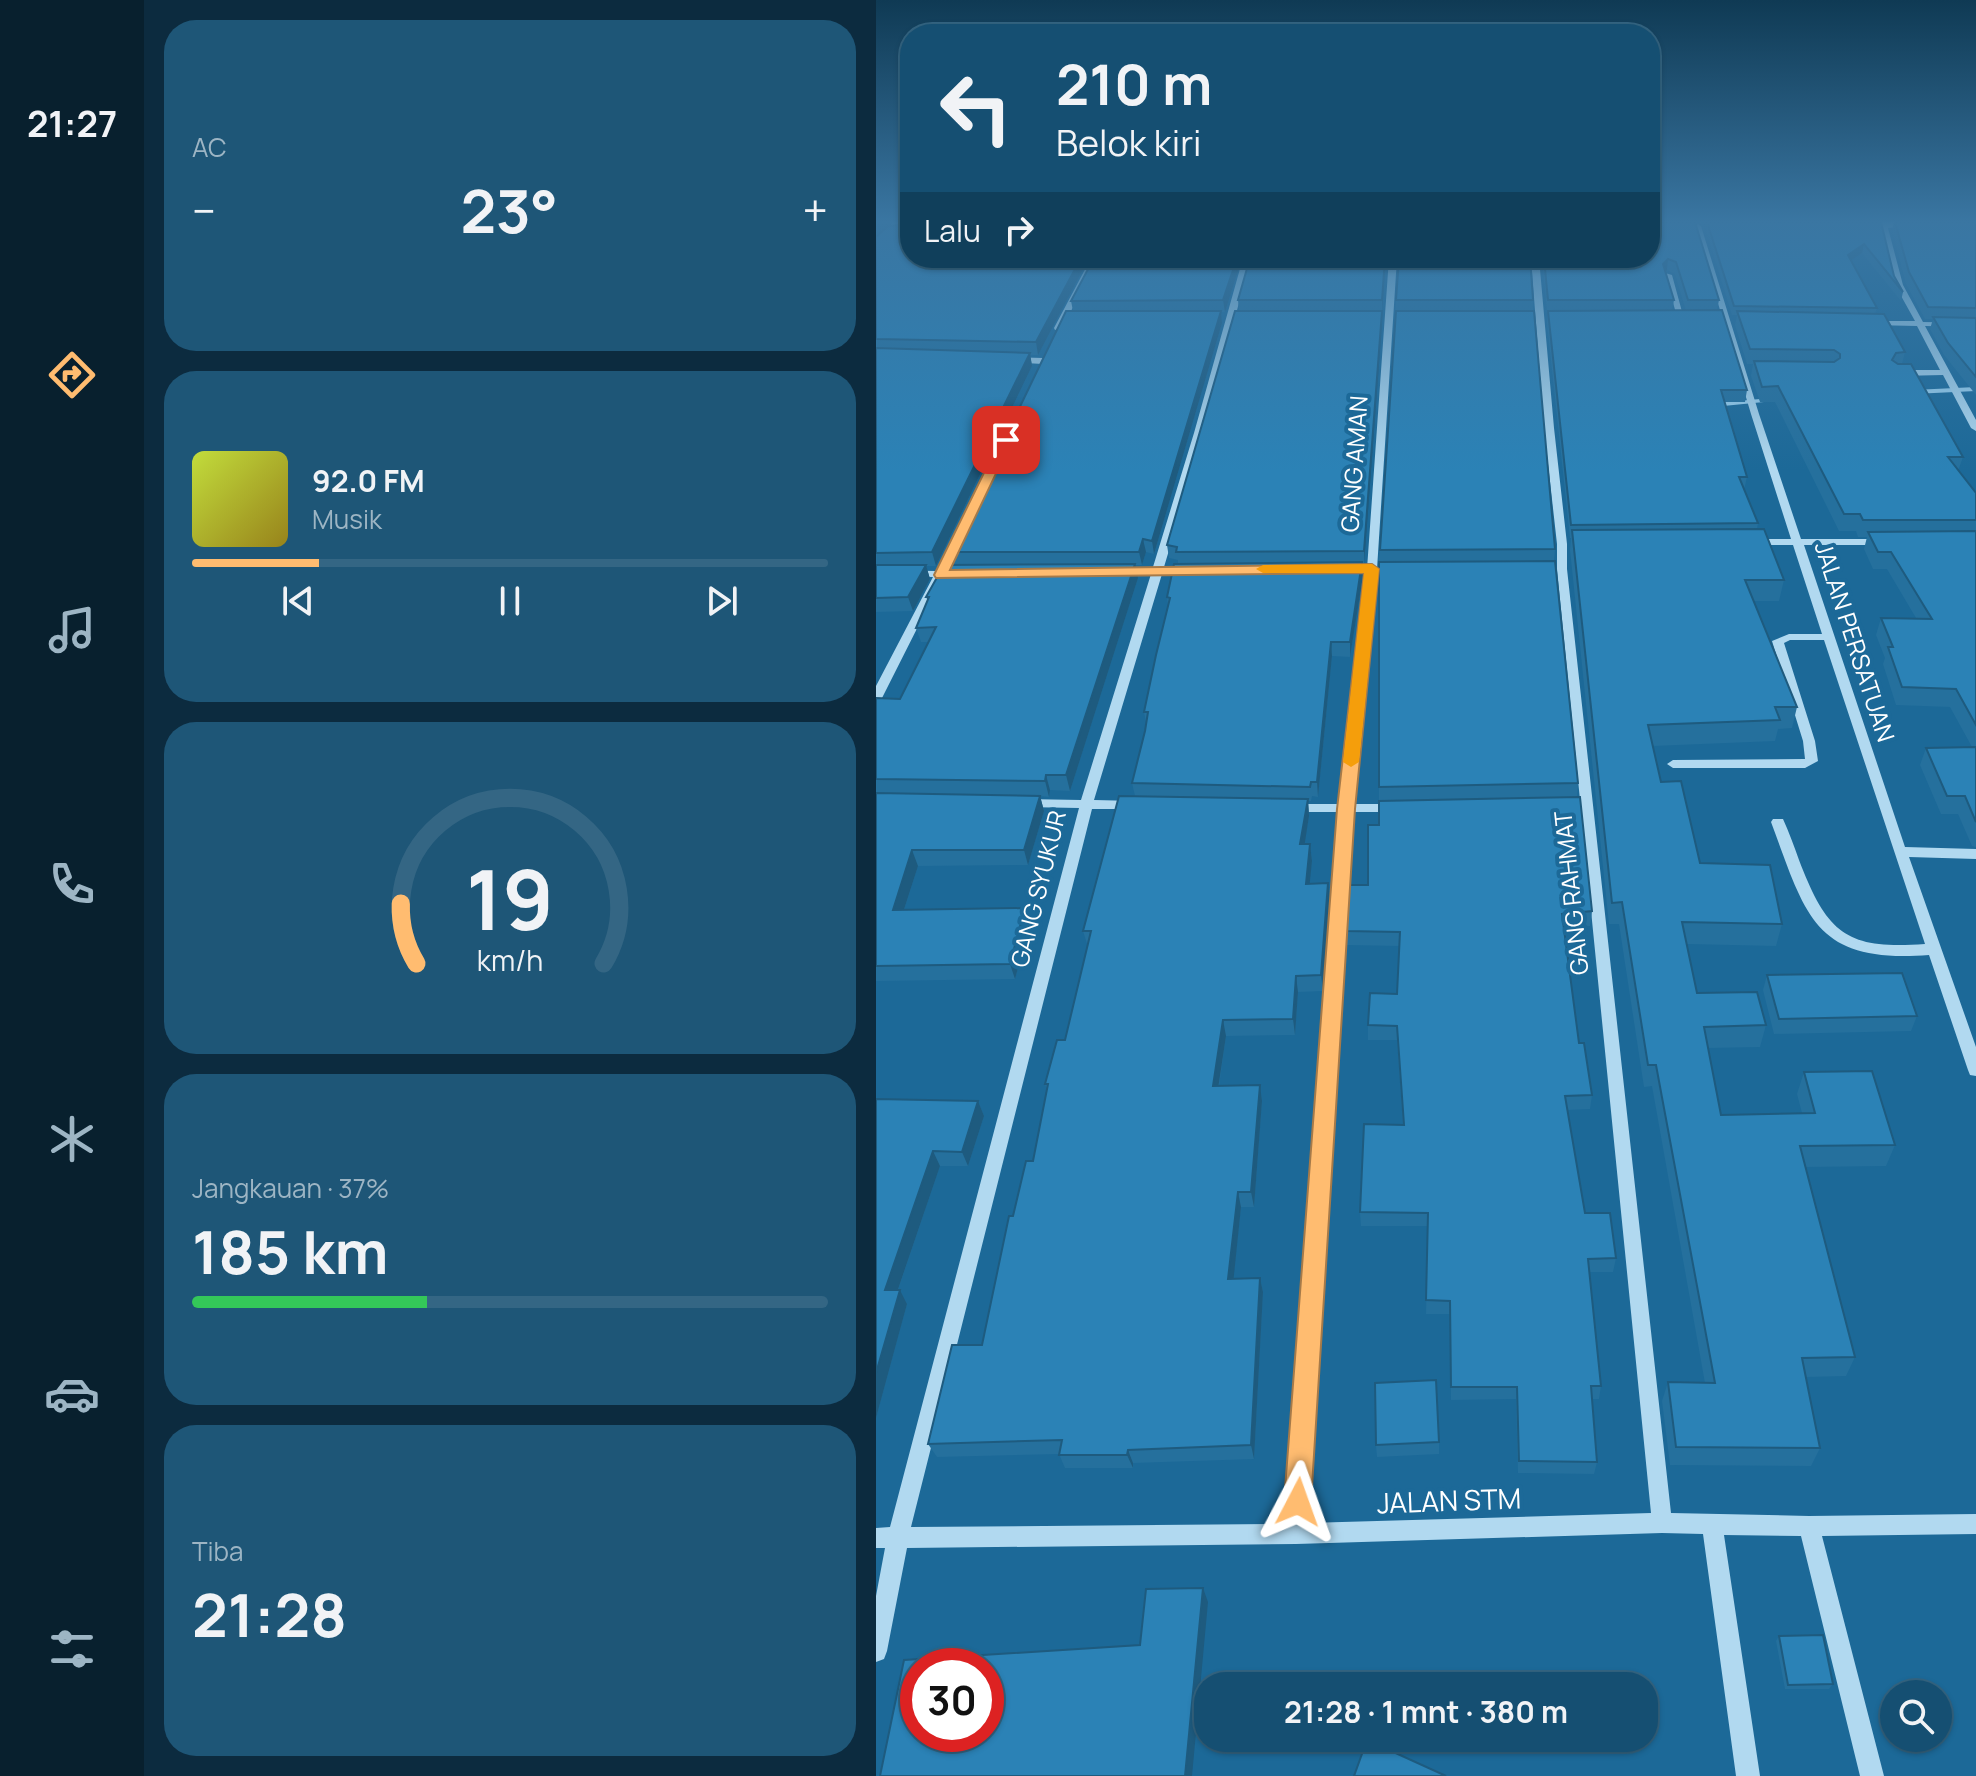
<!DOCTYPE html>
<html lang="id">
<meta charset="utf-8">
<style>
body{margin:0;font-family:Manrope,sans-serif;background:#1e5677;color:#f1f3f6;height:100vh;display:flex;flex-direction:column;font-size:30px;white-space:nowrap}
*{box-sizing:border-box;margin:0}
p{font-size:26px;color:#9db5c4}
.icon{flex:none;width:44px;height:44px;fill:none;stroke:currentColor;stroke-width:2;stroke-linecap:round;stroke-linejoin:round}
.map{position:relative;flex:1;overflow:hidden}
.drawer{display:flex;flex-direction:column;gap:20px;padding:20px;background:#0c2b3f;width:732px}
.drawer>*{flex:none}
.hud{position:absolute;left:24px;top:24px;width:760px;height:244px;border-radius:32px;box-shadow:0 2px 6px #0004,0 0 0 2px #346684;background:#154f72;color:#f1f3f6;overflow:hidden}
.controls{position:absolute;left:1004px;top:1680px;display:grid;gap:16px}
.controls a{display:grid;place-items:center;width:72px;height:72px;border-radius:50%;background:#154f72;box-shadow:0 2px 6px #0004,0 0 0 2px #346684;font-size:40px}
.speed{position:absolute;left:24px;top:1648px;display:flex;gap:16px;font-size:40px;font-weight:700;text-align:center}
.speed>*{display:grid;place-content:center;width:104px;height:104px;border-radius:50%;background:#154f72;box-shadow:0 2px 6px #0004,0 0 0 2px #346684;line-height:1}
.speed .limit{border:12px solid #d22;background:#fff;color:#111}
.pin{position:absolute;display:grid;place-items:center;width:68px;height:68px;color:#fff;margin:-34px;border-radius:16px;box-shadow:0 4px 12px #0006}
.me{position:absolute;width:88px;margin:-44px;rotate:4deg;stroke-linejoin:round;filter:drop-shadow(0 0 6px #0008)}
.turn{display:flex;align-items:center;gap:28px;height:168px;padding:0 24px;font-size:36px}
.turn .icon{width:104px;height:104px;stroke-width:2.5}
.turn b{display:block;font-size:56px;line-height:68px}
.then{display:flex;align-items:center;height:76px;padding:0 24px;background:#0003;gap:16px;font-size:30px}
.big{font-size:60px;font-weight:700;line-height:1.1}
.drawer .widget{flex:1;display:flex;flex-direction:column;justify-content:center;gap:12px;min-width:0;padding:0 28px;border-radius:32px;background:#1e5677}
.drawer .dial{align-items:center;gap:0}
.dial svg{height:208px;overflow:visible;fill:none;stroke:#346684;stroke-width:7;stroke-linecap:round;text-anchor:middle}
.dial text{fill:#f1f3f6;stroke:none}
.song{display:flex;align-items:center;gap:24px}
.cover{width:96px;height:96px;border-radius:12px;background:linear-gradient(135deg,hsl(70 70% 55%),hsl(50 70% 35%))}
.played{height:8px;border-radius:4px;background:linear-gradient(90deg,#ffbc70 20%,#346684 20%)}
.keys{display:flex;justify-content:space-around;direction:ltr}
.heat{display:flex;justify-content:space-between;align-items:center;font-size:44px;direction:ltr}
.charge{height:12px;border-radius:6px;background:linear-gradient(90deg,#34c759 37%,#346684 0)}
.trip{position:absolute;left:318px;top:1672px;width:464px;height:80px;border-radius:32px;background:#154f72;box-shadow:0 2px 6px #0004,0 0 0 2px #346684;font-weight:700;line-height:80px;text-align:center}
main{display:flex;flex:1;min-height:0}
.menu{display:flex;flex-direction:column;width:144px;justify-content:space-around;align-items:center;background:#08202e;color:#9db5c4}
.menu .icon{width:56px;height:56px}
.menu .on{color:#ffbc70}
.menu b{font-size:36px;color:#f1f3f6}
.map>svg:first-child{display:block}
</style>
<main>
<nav class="menu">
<b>21:27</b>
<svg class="icon on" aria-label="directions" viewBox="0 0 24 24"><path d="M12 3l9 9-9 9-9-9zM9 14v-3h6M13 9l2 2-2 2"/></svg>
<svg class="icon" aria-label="music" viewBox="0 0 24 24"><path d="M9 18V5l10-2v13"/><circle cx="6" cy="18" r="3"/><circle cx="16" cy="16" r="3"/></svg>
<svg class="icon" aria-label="phone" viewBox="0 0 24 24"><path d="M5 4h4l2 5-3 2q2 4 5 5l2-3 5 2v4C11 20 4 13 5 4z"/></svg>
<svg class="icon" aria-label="climate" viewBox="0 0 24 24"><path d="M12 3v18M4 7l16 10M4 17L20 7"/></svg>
<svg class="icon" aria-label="car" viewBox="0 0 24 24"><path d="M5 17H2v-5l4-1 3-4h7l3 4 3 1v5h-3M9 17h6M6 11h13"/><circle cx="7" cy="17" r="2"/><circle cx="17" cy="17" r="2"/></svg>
<svg class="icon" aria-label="filters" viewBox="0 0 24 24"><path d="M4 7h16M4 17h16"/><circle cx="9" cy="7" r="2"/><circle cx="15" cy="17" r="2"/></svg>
</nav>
<section class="drawer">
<div class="widget"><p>AC</p>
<div class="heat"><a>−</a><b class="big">23°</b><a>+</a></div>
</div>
<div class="widget">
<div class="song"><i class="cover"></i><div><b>92.0 FM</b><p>Musik</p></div></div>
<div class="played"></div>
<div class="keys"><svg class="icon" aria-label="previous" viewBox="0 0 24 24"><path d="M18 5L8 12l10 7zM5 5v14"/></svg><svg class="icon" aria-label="pause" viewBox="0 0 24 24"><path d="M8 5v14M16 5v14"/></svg><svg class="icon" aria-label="next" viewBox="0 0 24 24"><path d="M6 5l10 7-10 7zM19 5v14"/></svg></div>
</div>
<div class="widget dial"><svg viewBox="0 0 100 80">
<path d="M14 69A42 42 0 1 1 86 69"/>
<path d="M14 69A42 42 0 0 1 8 46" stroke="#ffbc70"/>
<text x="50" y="56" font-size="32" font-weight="700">19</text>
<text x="50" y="72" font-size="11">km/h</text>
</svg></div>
<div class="widget"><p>Jangkauan · 37%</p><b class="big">185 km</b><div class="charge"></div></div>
<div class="widget"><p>Tiba</p><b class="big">21:28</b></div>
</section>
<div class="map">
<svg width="1100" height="1776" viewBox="0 0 1100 1776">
<rect width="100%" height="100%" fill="#1c6998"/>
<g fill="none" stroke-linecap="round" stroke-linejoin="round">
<path fill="#a4d6f2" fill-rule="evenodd" d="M 1100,387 L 1100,391 L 1037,394 L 1034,392 L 1037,390 Z
M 896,398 L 898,399 L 898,401 L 837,407 L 834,405 L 837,403 Z"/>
<path fill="#b1d9f0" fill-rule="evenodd" d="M 17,222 L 24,222 L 0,249 L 0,242 Z
M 1003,222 L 1036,223 L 1039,225 L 1012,228 L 1027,285 L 1047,322 L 1100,323 L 1100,327 L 1049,326 L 1100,420 L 1100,431 L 1095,428 L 1067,375 L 1023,376 L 1019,373 L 1023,370 L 1064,370 L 1041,326 L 996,325 L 992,323 L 996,321 L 1039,321 L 1019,285 L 1005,228 L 988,228 L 985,226 L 1003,224 Z
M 822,224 L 825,226 L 883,414 L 925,539 L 1006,539 L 1011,542 L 1006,545 L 928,545 L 1029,847 L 1100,849 L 1100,859 L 1033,857 L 1100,1047 L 1100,1076 L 1094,1075 L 1092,1070 L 1053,955 C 938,964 930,916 895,822 L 897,819 L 907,819 C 913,832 918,846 923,860 C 951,933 970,950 1049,944 L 948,640 L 914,640 L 908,643 L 939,741 L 942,761 L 929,768 L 797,768 L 791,764 L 797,760 L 929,759 L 927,741 L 896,641 L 913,634 L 946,634 L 917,545 L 875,545 L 870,542 L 875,539 L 915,539 L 875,414 L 819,226 Z
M 215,258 L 223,258 L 186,328 L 179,330 L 178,328 Z
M 367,258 L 375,258 L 328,433 L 288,567 L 316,567 L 321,570 L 316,573 L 286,574 L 218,800 L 260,801 L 267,805 L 260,809 L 216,809 L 35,1527 L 410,1524 L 463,812 L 416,812 L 409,808 L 416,804 L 464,804 L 491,569 L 513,258 L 521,258 L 501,569 L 477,804 L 520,804 L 527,808 L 520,812 L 476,812 L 431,1523 L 775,1513 L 681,569 L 681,544 L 668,428 L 655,258 L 663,258 L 678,428 L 691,544 L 691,569 L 795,1513 L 933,1516 L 1100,1514 L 1100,1534 L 946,1536 L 1008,1776 L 984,1776 L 925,1536 L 848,1535 L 884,1776 L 860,1776 L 827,1534 L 786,1533 L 420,1544 L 31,1548 L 11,1651 L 8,1659 L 0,1662 L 0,1596 L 9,1548 L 0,1548 L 0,1528 L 14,1527 L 203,808 L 148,807 L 141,803 L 148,799 L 205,800 L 275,574 L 244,574 L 239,571 L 244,568 L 277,567 L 318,433 Z
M 789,273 L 796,275 L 808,319 L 801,317 Z
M 136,357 L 167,358 L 171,361 L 167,364 L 133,362 L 132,360 Z
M 82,535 L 87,538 L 71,571 L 80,571 L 85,574 L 80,577 L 67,577 L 6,698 L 0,702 L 0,686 L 57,577 L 0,576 L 0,570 L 60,571 L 77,538 Z"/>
</g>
<path fill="#25709d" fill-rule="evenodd" d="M 774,222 L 843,300 L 841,310 L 871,390 L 869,402 L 849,402 L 871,477 L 868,490 L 882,523 L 881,529 L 908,580 L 903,601 L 878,601 L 921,707 L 916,728 L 902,729 L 899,741 L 777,746 L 785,782 L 824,863 L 906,924 L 900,946 L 811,944 L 821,993 L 890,1025 L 884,1047 L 832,1048 L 845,1115 L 926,1113 L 921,1094 L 928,1072 L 1019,1145 L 1010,1166 L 929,1167 L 979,1357 L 970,1376 L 930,1377 L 944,1448 L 935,1466 L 794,1465 L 786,1401 L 792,1382 L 829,1383 L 776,1086 L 768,1087 L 743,924 L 733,924 L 694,550 L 695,538 L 694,538 L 671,323 L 672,312 L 671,312 L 666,258 L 774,258 ZM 791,270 L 799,274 L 810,311 L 796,311 L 798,300 L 789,272 Z
M 831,222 L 1005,222 L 1018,276 L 1027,292 L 1025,301 L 986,253 L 975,261 L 1001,308 L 999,314 L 1029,352 L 1026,364 L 1087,457 L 1082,471 L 1100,493 L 1100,847 L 1096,846 L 1082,814 L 1065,814 L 1044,765 L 1050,748 L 1096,747 L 1074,707 L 1020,705 L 1007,664 L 1009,658 L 1000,635 L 1005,618 L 1040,618 L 1011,569 L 997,569 L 988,549 L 991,537 L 982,537 L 980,531 L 963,531 L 899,402 L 884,402 L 875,376 L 877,364 L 871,364 L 859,325 L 861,315 L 856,315 L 830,231 Z
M 1018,222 L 1100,222 L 1100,395 L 1068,355 L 1054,329 L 1057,319 L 1049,319 L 1030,284 L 1016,230 Z
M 23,225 L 34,258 L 213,258 L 162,355 L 154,355 L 156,366 L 60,566 L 50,566 L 54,579 L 37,611 L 0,612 L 0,237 Z
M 218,258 L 366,258 L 349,312 L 345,312 L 346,323 L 278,554 L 270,552 L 266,565 L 259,565 L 262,578 L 194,791 L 174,790 L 173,797 L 164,796 L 168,811 L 152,865 L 42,866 L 28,910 L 154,923 L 139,979 L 0,981 L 0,698 L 24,699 L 53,642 L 45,642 L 40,628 L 52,601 L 50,597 L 77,565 L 74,552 L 197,311 L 195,301 Z
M 510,258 L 488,564 L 486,564 L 487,576 L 474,657 L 456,656 L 442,797 L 436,796 L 435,801 L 432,801 L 433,816 L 428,844 L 434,844 L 436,861 L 433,883 L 454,900 L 447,991 L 422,992 L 419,1035 L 350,1036 L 343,1086 L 384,1085 L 386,1101 L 378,1207 L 365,1207 L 357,1279 L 384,1278 L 387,1292 L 378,1459 L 257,1463 L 257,1468 L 189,1468 L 183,1454 L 61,1457 L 52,1444 L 106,1345 L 137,1216 L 157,1161 L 171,1090 L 169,1084 L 189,1040 L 212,947 L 207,931 L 259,796 L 256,783 L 269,731 L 270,722 L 268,712 L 292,605 L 291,597 L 302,564 L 302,560 L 293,558 L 291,545 L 363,311 L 362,300 Z
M 520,300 L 657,300 L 657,311 L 679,549 L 678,561 L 702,783 L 701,797 L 716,911 L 714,926 L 688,928 L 703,1043 L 716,1095 L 714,1109 L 691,1110 L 709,1213 L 740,1258 L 737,1272 L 713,1272 L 725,1386 L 723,1399 L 716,1399 L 721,1462 L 718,1474 L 642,1473 L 640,1399 L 575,1400 L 574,1314 L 550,1314 L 552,1226 L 485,1226 L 484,1212 L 527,1125 L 521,1040 L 492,1040 L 492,1025 L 521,994 L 524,946 L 471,945 L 470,931 L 492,885 L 503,825 L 503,562 Z
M 891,975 L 1041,1016 L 1035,1031 L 898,1034 L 887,990 Z
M 0,1099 L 102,1101 L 108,1116 L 92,1166 L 64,1166 L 22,1290 L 24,1290 L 31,1304 L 0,1418 Z
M 563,1442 L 563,1454 L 501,1457 L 500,1445 Z
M 903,1636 L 957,1684 L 953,1689 L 909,1689 L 900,1641 Z"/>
<path fill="#1e5b7f" d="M 988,244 L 986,253 L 970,264 L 972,255 Z
M 205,258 L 213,258 L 162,355 L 160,342 Z
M 361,258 L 366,258 L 349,312 L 347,300 Z
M 509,258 L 510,258 L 506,312 L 506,300 Z
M 792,259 L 791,270 L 785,276 L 787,264 Z
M 345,311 L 346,323 L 278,554 L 276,541 Z
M 506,311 L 506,323 L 488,564 L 488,551 Z
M 154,353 L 156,366 L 60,566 L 56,552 Z
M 267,539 L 270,552 L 266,565 L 263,552 Z
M 486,562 L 487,576 L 474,657 L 474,642 Z
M 259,564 L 262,578 L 194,791 L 190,775 Z
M 50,565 L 54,579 L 37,611 L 32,597 Z
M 455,642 L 456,656 L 442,797 L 441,782 Z
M 170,775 L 174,790 L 173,797 L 169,781 Z
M 164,796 L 168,811 L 152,865 L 148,850 Z
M 432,799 L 433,816 L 426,861 L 424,844 Z
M 434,844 L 436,861 L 432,900 L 430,884 Z
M 36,850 L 42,866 L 23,925 L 17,910 Z
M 452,883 L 454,900 L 447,991 L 445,975 Z
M 149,908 L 154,923 L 139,979 L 134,964 Z
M 420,976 L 422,992 L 419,1035 L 417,1019 Z
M 347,1020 L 350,1036 L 340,1102 L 337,1086 Z
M 384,1085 L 386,1101 L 378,1207 L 375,1192 Z
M 102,1101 L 108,1116 L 92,1166 L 86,1152 Z
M 57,1151 L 64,1166 L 17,1304 L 9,1290 Z
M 362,1192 L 365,1207 L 356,1294 L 352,1279 Z
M 384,1278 L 387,1292 L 378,1459 L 375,1445 Z
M 24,1290 L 31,1304 L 0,1418 L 0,1373 Z
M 252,1450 L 257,1463 L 257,1468 L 251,1455 Z
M 327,1588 L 332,1602 L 316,1776 L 309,1776 Z"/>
<path fill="#2b82b6" stroke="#1e5b7f" stroke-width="2" fill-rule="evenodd" d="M 25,222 L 34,222 L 34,258 L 205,258 L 160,342 L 0,339 L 0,237 L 12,226 L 23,225 Z
M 774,222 L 819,222 L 843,300 L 812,300 L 800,262 L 792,259 L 787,264 L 798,300 L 672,300 L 668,258 L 774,258 Z
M 831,222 L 1005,222 L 1018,276 L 1027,292 L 988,244 L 972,255 L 1001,308 L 858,306 Z
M 1019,222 L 1100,222 L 1100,308 L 1052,307 L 1033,272 Z
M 218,258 L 361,258 L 347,300 L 195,301 Z
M 374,258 L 509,258 L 506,300 L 362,300 Z
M 523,258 L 654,258 L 657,300 L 520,300 Z
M 846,310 L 871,390 L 845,390 L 871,477 L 863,477 L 882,523 L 695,525 L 672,311 Z
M 190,311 L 345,311 L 276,541 L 267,539 L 263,552 L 74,552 Z
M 359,311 L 506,311 L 488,551 L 300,552 L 301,547 L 291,545 Z
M 520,311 L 658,311 L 679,549 L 504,550 Z
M 861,311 L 1008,314 L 1029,352 L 1020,353 L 1016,360 L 1022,364 L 1035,364 L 1087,457 L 1072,457 L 1100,493 L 1100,520 L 987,520 L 984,514 L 968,514 L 902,386 L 886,387 L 878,361 L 958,362 L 964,358 L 964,354 L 958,350 L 874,349 Z
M 1057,317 L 1100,318 L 1100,377 L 1072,343 Z
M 0,348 L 154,353 L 56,552 L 0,553 Z
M 888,529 L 908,580 L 869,580 L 921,707 L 899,707 L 904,720 L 772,725 L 785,782 L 805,781 L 824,863 L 894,865 L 906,924 L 806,922 L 821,993 L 881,992 L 890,1025 L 828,1027 L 845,1115 L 939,1113 L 928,1072 L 996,1071 L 1019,1145 L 924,1146 L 979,1357 L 926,1358 L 944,1448 L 800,1447 L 792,1382 L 839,1383 L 780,1065 L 772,1065 L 746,902 L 736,903 L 696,530 Z
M 1100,531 L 1100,725 L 1080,689 L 1026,687 L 1012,647 L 1017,647 L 1005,618 L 1056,619 L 1015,552 L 1002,552 L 992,532 Z
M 679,561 L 702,783 L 503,787 L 503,562 Z
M 486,562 L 474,642 L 455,642 L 441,782 L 435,782 L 434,787 L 256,783 L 269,731 L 272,712 L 268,712 L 280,655 L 294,598 L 291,597 L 298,564 Z
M 259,564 L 190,775 L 170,775 L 169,781 L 0,779 L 0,698 L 24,699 L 60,627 L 40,628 L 53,597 L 50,597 L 68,565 Z
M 0,565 L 50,565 L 32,597 L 0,598 Z
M 1100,747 L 1100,822 L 1089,796 L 1071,796 L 1050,748 Z
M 0,793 L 164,796 L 148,850 L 36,850 L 17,910 L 149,908 L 134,964 L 0,966 Z
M 243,796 L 432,799 L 424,844 L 434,844 L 430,884 L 452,883 L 445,975 L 420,976 L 417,1019 L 347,1020 L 337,1086 L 384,1085 L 375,1192 L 362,1192 L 352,1279 L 384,1278 L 375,1445 L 252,1450 L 251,1455 L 183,1455 L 186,1440 L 52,1444 L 76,1345 L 106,1345 L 133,1216 L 137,1216 L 150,1161 L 157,1161 L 172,1084 L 169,1084 L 181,1040 L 189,1040 L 215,931 L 207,931 Z
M 704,797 L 716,911 L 686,914 L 703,1043 L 708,1043 L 716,1095 L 689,1096 L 709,1213 L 734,1213 L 740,1258 L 712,1259 L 725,1386 L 715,1386 L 721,1462 L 643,1461 L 641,1387 L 575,1387 L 574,1301 L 550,1300 L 552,1213 L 484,1212 L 488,1124 L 528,1125 L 521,1026 L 492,1025 L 494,993 L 521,994 L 524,932 L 470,931 L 473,885 L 492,885 L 492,825 L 503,825 L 503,801 Z
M 1026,973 L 1041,1016 L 903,1019 L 891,975 Z
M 0,1099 L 102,1101 L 86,1152 L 57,1151 L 9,1290 L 24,1290 L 0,1373 Z
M 560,1380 L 563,1442 L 500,1445 L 499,1383 Z
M 327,1588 L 309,1776 L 4,1776 L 28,1660 L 264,1645 L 270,1589 ZM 42,1666 L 110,1666 L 110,1734 L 42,1734 Z
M 947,1635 L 957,1684 L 912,1685 L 903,1636 Z
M 491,1740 L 570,1776 L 478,1776 Z"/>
<linearGradient id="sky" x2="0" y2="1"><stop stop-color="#0f3a54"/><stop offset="0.47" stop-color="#3a76a2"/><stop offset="1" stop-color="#3a76a2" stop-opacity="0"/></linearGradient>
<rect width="1100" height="471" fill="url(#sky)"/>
<path fill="#ffbc70" stroke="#a67a49" stroke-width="2" d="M 130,436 L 136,440 L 74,570 L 496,564 L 503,569 L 479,809 L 435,1502 L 431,1512 L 422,1516 L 412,1512 L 408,1502 L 461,809 L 488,573 L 60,578 L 58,575 L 124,440 Z"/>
<path fill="#f59e0b" d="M 496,564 L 503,569 L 483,762 L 475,767 L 467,762 L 488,573 L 387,573 L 380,569 L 387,565 Z"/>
<g text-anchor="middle" stroke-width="8" stroke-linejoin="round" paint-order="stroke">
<g font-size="24" fill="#fff" stroke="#1c6998">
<text transform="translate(479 464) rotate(-86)" y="8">GANG AMAN</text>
<text transform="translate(978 642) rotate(72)" y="8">JALAN PERSATUAN</text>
<text transform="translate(163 889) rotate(-76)" y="8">GANG SYUKUR</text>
<text transform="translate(696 893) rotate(-96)" y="8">GANG RAHMAT</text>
</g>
<g font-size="28" fill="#fff" stroke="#1c6998">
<text transform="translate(573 1501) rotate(-2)" y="10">JALAN STM</text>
</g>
</g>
</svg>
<div class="controls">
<a><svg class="icon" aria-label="search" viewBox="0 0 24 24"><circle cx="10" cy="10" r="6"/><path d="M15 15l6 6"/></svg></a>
</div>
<div class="speed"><div class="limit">30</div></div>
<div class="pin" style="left:130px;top:440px;background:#d93025"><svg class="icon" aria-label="arrive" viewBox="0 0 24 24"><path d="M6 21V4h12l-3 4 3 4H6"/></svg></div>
<svg class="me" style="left:422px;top:1502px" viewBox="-20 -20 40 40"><path d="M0-17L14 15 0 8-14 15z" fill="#ffbc70" stroke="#fff" stroke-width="4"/></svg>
<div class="trip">21:28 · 1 mnt · 380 m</div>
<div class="hud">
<div class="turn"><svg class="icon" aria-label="left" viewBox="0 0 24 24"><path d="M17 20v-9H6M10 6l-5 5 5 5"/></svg><div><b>210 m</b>Belok kiri</div></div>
<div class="then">Lalu<svg class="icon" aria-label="right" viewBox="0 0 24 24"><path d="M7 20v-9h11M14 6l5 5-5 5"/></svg></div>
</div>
</div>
</main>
